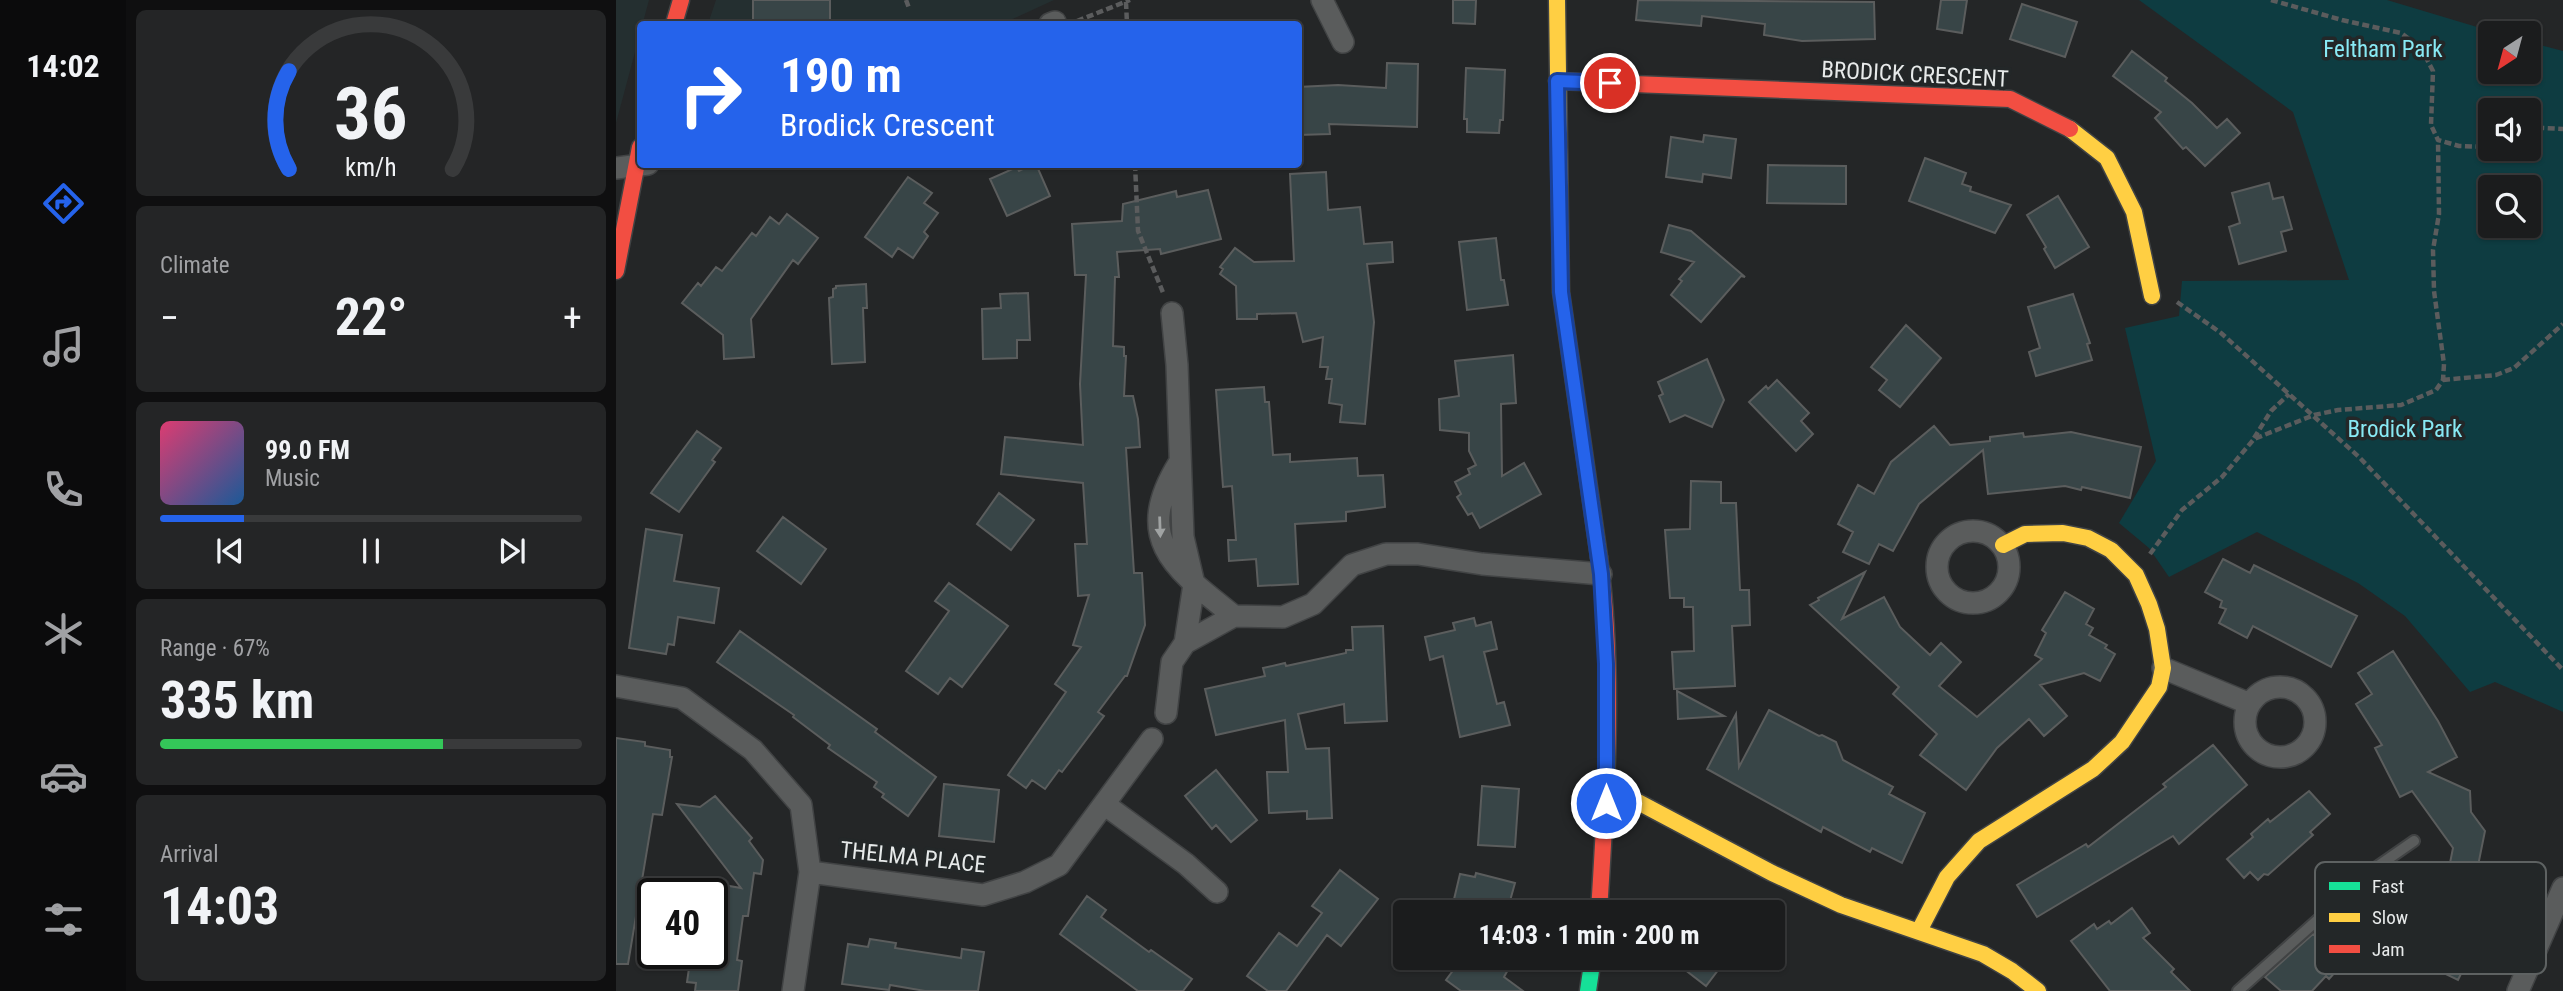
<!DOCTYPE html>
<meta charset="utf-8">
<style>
body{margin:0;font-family:"Roboto Condensed",sans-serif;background:#242526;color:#f1f3f6;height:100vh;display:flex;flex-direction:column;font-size:26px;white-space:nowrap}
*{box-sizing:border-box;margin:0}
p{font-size:23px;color:#a0a1a4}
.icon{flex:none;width:38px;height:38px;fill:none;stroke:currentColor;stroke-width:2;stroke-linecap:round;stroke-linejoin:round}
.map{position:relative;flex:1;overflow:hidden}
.details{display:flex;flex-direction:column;gap:10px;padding:10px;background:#0f0f10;width:490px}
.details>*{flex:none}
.banner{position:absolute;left:21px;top:21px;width:665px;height:147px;border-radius:7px;box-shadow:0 2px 5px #0004,0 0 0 2px #393a3b;background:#2563eb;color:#fff;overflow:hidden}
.needle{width:46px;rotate:216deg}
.tools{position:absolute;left:1862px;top:21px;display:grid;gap:14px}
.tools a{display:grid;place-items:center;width:63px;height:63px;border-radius:7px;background:#1b1c1d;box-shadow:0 2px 5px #0004,0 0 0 2px #393a3b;font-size:35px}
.speed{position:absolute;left:21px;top:878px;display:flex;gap:14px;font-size:35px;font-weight:700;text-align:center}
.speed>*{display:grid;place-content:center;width:91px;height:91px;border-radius:50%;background:#1b1c1d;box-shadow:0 2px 5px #0004,0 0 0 2px #393a3b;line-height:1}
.speed .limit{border:4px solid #111;border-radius:10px;background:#fff;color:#111}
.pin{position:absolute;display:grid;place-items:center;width:60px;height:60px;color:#fff;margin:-30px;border:4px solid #fff;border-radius:50%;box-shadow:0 2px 7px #0007}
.me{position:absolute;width:77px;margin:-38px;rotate:0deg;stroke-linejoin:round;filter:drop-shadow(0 0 5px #0008)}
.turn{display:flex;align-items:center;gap:24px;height:147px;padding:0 28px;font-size:32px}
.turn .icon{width:91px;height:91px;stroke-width:2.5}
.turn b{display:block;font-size:49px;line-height:60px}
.big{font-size:52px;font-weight:700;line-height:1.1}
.details .tile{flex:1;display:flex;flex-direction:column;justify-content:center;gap:10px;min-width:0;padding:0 24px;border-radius:10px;background:#242526}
.details .dial{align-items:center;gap:0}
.dial svg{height:182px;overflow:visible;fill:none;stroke:#393a3b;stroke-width:7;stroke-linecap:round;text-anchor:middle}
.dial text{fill:#f1f3f6;stroke:none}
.song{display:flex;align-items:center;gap:21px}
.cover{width:84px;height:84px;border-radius:10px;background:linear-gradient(135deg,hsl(340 70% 55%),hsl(210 70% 35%))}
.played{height:7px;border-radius:4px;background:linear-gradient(90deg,#2563eb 20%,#393a3b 20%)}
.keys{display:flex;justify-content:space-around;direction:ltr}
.heat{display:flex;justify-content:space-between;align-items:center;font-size:38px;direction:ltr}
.charge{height:10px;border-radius:5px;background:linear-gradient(90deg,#34c759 67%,#393a3b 0)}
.trip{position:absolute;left:777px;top:900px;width:392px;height:70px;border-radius:7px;background:#1b1c1d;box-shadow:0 2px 5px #0004,0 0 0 2px #393a3b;font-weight:700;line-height:70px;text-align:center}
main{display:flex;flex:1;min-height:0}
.menu{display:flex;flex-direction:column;width:126px;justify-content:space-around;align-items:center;background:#0b0b0c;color:#a0a1a4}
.menu .icon{width:49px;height:49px}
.menu .current{color:#2563eb}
.menu b{font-size:32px;color:#f1f3f6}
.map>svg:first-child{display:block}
</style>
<main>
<nav class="menu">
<b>14:02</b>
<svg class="icon current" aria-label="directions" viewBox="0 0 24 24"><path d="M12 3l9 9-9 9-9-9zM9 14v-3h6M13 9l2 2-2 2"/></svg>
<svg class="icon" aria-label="music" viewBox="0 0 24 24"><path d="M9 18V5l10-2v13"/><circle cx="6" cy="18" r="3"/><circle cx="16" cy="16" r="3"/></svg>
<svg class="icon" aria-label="phone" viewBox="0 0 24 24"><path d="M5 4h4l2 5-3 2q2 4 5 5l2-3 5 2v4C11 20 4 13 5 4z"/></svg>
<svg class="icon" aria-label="climate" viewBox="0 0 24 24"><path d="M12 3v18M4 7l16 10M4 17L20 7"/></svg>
<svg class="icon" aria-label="car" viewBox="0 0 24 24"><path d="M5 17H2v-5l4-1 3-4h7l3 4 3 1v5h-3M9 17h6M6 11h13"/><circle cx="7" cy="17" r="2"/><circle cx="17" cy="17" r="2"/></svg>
<svg class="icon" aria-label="filters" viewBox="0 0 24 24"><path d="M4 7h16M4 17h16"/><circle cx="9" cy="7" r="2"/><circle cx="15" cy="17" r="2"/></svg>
</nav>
<section class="details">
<div class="tile dial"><svg viewBox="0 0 100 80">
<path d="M14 69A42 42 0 1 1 86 69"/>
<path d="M14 69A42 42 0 0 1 14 26" stroke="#2563eb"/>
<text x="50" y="56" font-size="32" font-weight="700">36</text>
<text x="50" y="72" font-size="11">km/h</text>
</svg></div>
<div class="tile"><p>Climate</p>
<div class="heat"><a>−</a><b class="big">22°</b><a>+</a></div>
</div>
<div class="tile">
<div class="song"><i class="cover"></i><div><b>99.0 FM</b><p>Music</p></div></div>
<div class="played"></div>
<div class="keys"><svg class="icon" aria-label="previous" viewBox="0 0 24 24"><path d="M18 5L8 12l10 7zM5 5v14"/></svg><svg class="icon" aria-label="pause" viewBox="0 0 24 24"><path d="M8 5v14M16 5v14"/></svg><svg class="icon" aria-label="next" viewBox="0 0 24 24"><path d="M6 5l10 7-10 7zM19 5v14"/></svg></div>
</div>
<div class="tile"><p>Range · 67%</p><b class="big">335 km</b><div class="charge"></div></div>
<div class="tile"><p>Arrival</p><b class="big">14:03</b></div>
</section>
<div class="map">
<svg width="1947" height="991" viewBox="0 0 1947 991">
<rect width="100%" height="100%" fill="#242627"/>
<path fill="#242f30" d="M 0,0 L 33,0 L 0,123 Z
M 100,0 L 438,0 L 386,24 L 92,24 Z"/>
<path fill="#0e3c41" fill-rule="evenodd" d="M 1523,0 L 1771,0 L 1881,33 L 1874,33 L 1874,72 L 1913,72 L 1913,42 L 1947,51 L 1947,712 L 1879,682 L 1854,692 L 1789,616 L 1742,583 L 1641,532 L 1553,577 L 1533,548 L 1503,523 L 1540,461 L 1509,328 L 1563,316 L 1566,281 L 1733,280 L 1677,112 ZM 1874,110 L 1913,110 L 1913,149 L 1874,149 ZM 1874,187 L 1913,187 L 1913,226 L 1874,226 Z"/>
<path fill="#384547" stroke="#5b5d5d" stroke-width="2" d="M 137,0 L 214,0 L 214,24 L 137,24 Z
M 837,0 L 860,0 L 859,24 L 837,23 Z
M 1022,0 L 1258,2 L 1259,39 L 1186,41 L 1148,35 L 1149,24 L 1086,16 L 1085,26 L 1020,20 Z
M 1325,0 L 1351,0 L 1346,33 L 1321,29 Z
M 1406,4 L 1461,22 L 1449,57 L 1394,39 Z
M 1516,51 L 1551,78 L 1549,81 L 1576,103 L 1601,128 L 1611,119 L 1624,133 L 1589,166 L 1570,147 L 1567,149 L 1539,118 L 1545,112 L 1497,76 Z
M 771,63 L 802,64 L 801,127 L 713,124 L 714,134 L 682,135 L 682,87 L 722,85 L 770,88 Z
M 850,68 L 889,70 L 887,120 L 884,120 L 883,133 L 851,132 L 851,119 L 848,119 Z
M 1088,135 L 1120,139 L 1115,178 L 1087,174 L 1086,182 L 1050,177 L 1055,137 L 1087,142 Z
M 1309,158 L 1350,173 L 1346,184 L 1355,187 L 1354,191 L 1395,205 L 1379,233 L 1293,201 Z
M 417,164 L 420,164 L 434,196 L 391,216 L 374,179 L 401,167 L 403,171 Z
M 1152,165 L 1230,166 L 1230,204 L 1151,203 Z
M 710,172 L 712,210 L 744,207 L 748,244 L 776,242 L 777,262 L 751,264 L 758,322 L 749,424 L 724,422 L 726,405 L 713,403 L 716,379 L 710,379 L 712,367 L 704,367 L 707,337 L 687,342 L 680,313 L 641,314 L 641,319 L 621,319 L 620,286 L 604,274 L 607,269 L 604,267 L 619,248 L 638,262 L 678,261 L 674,174 Z
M 292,177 L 316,193 L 308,203 L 322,213 L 308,232 L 312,236 L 297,258 L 282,248 L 276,257 L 249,237 Z
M 1653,183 L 1657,199 L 1667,197 L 1676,229 L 1665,232 L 1670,251 L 1623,264 L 1613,227 L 1624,223 L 1616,193 Z
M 592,190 L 605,239 L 545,254 L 544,249 L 501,252 L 503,277 L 499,277 L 497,346 L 508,347 L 508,356 L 510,356 L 508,396 L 517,396 L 522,419 L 524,447 L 510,448 L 518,573 L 526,573 L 529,625 L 511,676 L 509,676 L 482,712 L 488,716 L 446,772 L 443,770 L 429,789 L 416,780 L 410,788 L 392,775 L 450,692 L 439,684 L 465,647 L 457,645 L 473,595 L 462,596 L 459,544 L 471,544 L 467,483 L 385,474 L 389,437 L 467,445 L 464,384 L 470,275 L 459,275 L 456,224 L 506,221 L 507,204 L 560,191 L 561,197 Z
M 1442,196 L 1473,247 L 1439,268 L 1428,249 L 1430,247 L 1411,215 Z
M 171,214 L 202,238 L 182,264 L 177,260 L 135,319 L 138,357 L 108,359 L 107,335 L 66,303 L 82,283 L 85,286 L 100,267 L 106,271 L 136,233 L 140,236 L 154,217 L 163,224 Z
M 1053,225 L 1075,231 L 1129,277 L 1125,276 L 1085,322 L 1055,295 L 1066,281 L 1063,279 L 1078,262 L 1045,252 Z
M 880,238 L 885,280 L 888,280 L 892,305 L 851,310 L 843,242 Z
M 250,284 L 251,308 L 247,308 L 249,362 L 216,364 L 213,298 L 217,297 L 217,289 L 220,288 L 220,286 Z
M 412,293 L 414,340 L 401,340 L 401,358 L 367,359 L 366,309 L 385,308 L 384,294 Z
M 1457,294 L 1474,343 L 1471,344 L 1476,360 L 1420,376 L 1413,352 L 1424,348 L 1412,307 Z
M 1290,325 L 1325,358 L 1284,407 L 1263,390 L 1271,380 L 1255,367 Z
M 897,355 L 900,403 L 885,404 L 886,476 L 908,463 L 925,494 L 864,528 L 856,513 L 852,515 L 841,497 L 845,494 L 839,482 L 854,474 L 852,469 L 860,465 L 853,451 L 853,433 L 824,430 L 823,399 L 843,396 L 839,361 Z
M 1091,359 L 1108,400 L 1096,427 L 1069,415 L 1054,422 L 1043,396 L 1047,394 L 1042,382 Z
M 1161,380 L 1193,413 L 1185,421 L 1197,434 L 1180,451 L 1133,402 L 1150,386 L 1152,389 Z
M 648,387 L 649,402 L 653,402 L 657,455 L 674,454 L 674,462 L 741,458 L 742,476 L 767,475 L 769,507 L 730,512 L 730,521 L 679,524 L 682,584 L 642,586 L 640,559 L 613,561 L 612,540 L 620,540 L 616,486 L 607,487 L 600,390 Z
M 1318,426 L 1334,445 L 1374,441 L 1374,437 L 1407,433 L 1408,437 L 1455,432 L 1525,447 L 1514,498 L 1466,487 L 1465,490 L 1449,486 L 1372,494 L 1367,450 L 1303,504 L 1277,551 L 1263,544 L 1253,564 L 1227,552 L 1237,532 L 1222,524 L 1242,485 L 1258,494 L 1275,462 Z
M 81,431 L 105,448 L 96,460 L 99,462 L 63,512 L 35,493 Z
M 1075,481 L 1105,482 L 1105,503 L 1120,503 L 1124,590 L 1133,590 L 1134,625 L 1116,626 L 1119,686 L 1058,689 L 1056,652 L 1078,651 L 1077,607 L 1068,607 L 1068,598 L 1054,598 L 1049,530 L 1074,529 Z
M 383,493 L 418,520 L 395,550 L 361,524 Z
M 167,517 L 210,549 L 185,584 L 141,551 Z
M 30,529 L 66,535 L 58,581 L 103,588 L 98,623 L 62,617 L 58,645 L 52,644 L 50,654 L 13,648 Z
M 1607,559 L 1634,573 L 1638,565 L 1741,616 L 1715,667 L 1637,626 L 1631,638 L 1603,623 L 1610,609 L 1604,607 L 1606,601 L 1589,592 Z
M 1249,572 L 1226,619 L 1268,597 L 1284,627 L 1314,655 L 1325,643 L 1345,662 L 1323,686 L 1361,717 L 1426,659 L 1419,655 L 1430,633 L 1426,630 L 1449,592 L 1478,609 L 1470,624 L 1477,628 L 1473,635 L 1491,645 L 1489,648 L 1499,654 L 1484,681 L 1468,673 L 1424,685 L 1451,716 L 1428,736 L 1413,719 L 1381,748 L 1350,790 L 1304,755 L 1321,734 L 1277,694 L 1283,687 L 1194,605 L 1203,600 L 1202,598 Z
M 333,583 L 392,626 L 346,687 L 334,678 L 322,694 L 290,671 L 333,611 L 319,601 Z
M 858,618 L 860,626 L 875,622 L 881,649 L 868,652 L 881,704 L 888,702 L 894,725 L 844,737 L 827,656 L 814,660 L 809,637 L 839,630 L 837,623 Z
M 767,626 L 771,721 L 729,723 L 728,704 L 682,714 L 690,749 L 713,748 L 716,818 L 691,819 L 691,811 L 653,813 L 651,772 L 672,772 L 669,720 L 600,735 L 589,689 L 649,676 L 647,668 L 669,663 L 670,666 L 730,653 L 730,650 L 737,650 L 736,627 Z
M 124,631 L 261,729 L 259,732 L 320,777 L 292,816 L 266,797 L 268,794 L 258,787 L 261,782 L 212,748 L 214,745 L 177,717 L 178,715 L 101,662 Z
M 1777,651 L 1822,721 L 1841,757 L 1812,772 L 1854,791 L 1855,812 L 1869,831 L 1851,920 L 1869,931 L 1859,952 L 1856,951 L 1842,980 L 1786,953 L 1810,901 L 1825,908 L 1837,848 L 1796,791 L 1784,797 L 1759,748 L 1766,745 L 1740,704 L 1756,694 L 1742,673 Z
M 1061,691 L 1108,716 L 1062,719 Z
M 1153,710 L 1203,736 L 1206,735 L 1220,742 L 1227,760 L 1277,787 L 1273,794 L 1309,813 L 1286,863 L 1256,848 L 1254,852 L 1207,827 L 1205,832 L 1091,769 L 1120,714 L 1123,767 Z
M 0,738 L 29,742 L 29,746 L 54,750 L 54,757 L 56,757 L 46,815 L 37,814 L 12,964 L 0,964 Z
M 1597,745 L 1631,785 L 1563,844 L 1557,836 L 1421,917 L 1401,885 L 1470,844 L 1472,847 L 1550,787 L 1547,784 Z
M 600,770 L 641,820 L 615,842 L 600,825 L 596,829 L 569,796 Z
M 328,784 L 383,790 L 378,842 L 323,836 Z
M 866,786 L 903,789 L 899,847 L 862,845 Z
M 1693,791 L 1714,814 L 1694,832 L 1697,835 L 1652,875 L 1648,874 L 1642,880 L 1634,872 L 1628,878 L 1611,859 L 1637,837 L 1635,834 L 1652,819 L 1654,822 Z
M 99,796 L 136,838 L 133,841 L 147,860 L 145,874 L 138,873 L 132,916 L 127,916 L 121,960 L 126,961 L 122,991 L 79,991 L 80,983 L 71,982 L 75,954 L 96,954 L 96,883 L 125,888 L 61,804 L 84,807 Z
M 724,870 L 762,899 L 725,946 L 711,935 L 670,991 L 652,991 L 631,976 L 663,933 L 681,946 L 706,913 L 696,906 Z
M 860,873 L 899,883 L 892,908 L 881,905 L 879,912 L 835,912 L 844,874 L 859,877 Z
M 471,896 L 490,910 L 485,917 L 533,952 L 535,950 L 576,979 L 567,991 L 522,991 L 444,934 Z
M 1516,908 L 1534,933 L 1527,938 L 1558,969 L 1555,972 L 1574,991 L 1494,991 L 1455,941 L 1478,924 L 1481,929 L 1493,921 L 1495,924 Z
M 1697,934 L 1730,960 L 1713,979 L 1710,976 L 1696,991 L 1665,991 L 1649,977 Z
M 254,939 L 280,943 L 279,948 L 345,958 L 346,949 L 368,952 L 362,991 L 309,991 L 274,985 L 273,990 L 226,984 L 232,944 L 252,947 Z
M 847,957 L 899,957 L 888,977 L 907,991 L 845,991 L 830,980 Z
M 1077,957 L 1112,957 L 1090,986 L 1068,969 Z"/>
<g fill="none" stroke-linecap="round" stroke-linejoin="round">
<g stroke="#414344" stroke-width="14">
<path id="lane" d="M 1622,991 L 1762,866 L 1798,841"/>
</g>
<g stroke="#414344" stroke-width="24">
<path id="street" d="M 706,0 L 727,42
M 434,24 L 439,22
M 0,168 L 32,164
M 563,463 C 515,540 560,570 618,616
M1321 567a36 36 0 1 1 72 0a36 36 0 1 1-72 0Z
M 569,643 L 618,616 L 667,617 L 697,604 L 736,565 L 770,554 L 802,554 L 866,564 L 985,574
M 1547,668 L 1634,704
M 0,686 L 66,698 L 137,750 L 185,805 L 194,872 L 177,991
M1629 722a35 35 0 1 1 70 0a35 35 0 1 1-70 0Z
M 550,713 L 556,662 L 569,643 L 578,584 L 567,537 L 561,365 L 556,313
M 488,804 L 570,864 L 601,892
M 194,872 L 367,895 L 409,882 L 443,865 L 536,739
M 1902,991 L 1947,888"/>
</g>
<g stroke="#414344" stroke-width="19">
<path id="fast" d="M 972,991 L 977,957"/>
</g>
<g stroke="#414344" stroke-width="19">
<path id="slow" d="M 941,0 L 945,292 L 983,557
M 1454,129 L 1491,158 L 1518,212 L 1536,296
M 990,803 L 1022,802 L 1156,873 L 1225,905 L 1367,954 L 1396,971 L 1422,991
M 1303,931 L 1331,877 L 1363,841 L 1477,769 L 1506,742 L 1543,687 L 1547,668 L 1541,629 L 1533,604 L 1520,575 L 1495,550 L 1472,538 L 1447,533 L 1409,534 L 1387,545"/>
</g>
<g stroke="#414344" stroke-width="19">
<path id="jam" d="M 58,24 L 65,0
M 941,81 L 1394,99 L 1454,129
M 0,271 L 24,147
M 983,557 C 999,670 990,798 983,912"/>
</g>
<path stroke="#5b5c5d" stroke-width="4.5" stroke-dasharray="7 3.5" stroke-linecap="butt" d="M 290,0 L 293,8
M 1655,0 L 1726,20 L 1785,33 L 1805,48 L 1817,71 L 1815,125 L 1822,140 L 1843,146 L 1874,147
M 510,2 L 511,24
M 461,21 L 514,0
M 1913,136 L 1926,128 L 1947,129
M 519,164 L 522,231 L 548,295
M 1561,302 L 1605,333 L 1743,457 L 1947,670
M 1827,380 L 1880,375 L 1898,368 L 1947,324
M 1638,438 L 1655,411 L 1673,394
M 1534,554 L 1566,510 L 1606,477 L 1638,439 L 1698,415 L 1722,410 L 1785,405 L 1820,390 L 1827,380 L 1828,364 L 1818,291 L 1817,250 L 1823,214 L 1822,140"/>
<use href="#lane" stroke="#5a5c5c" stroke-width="10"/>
<use href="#street" stroke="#5a5c5c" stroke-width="21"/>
<use href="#fast" stroke="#16e098" stroke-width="16"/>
<use href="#slow" stroke="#ffcf43" stroke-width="16"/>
<use href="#jam" stroke="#f24e42" stroke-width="16"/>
</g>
<defs><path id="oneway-solid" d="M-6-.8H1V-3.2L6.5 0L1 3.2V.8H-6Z" transform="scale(1.75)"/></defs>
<use fill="#a0a3a3" href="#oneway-solid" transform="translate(544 527) rotate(88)"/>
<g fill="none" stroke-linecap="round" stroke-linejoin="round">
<g stroke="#184099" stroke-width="18">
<path id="route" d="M 990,803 L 990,664 L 985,574 L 945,292 L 941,81 L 994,83"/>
</g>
<use href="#route" stroke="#2563eb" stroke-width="12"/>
</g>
<g text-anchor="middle" stroke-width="7" stroke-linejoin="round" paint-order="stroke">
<g font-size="23" fill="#88e9f4" stroke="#232728">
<text x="1767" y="57">Feltham Park</text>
<text x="1789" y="437">Brodick Park</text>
</g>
<g font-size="23" fill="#e7eaea" stroke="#232728">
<text transform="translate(1299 74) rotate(3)" y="8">BRODICK CRESCENT</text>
<text transform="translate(297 857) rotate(6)" y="8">THELMA PLACE</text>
</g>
</g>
<rect x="1699" y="862" width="231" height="112" rx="10" fill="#232728" stroke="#5e6262" stroke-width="2"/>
<rect x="1713" y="882" width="31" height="8" fill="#16e098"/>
<rect x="1713" y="913" width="31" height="9" fill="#ffcf43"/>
<rect x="1713" y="945" width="31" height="8" fill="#f24e42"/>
<g font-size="19" fill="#e7eaea">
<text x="1756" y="893">Fast</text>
<text x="1756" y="924">Slow</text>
<text x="1756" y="956">Jam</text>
</g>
</svg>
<div class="tools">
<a><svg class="needle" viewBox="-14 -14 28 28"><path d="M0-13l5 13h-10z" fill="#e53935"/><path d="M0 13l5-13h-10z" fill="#a0a1a4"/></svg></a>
<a><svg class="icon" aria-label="sound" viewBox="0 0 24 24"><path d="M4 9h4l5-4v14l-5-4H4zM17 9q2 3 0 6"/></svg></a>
<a><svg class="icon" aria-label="search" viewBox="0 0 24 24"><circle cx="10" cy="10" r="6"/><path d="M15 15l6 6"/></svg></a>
</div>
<div class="speed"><div class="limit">40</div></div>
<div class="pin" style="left:994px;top:83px;background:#d93025"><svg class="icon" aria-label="arrive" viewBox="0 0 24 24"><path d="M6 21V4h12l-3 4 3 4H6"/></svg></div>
<svg class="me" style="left:990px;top:803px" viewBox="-20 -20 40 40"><circle r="17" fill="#2563eb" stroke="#fff" stroke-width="3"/><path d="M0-11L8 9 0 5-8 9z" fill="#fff"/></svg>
<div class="trip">14:03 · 1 min · 200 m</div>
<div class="banner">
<div class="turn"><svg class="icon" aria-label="right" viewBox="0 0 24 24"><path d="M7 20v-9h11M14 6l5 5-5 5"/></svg><div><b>190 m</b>Brodick Crescent</div></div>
</div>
</div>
</main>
